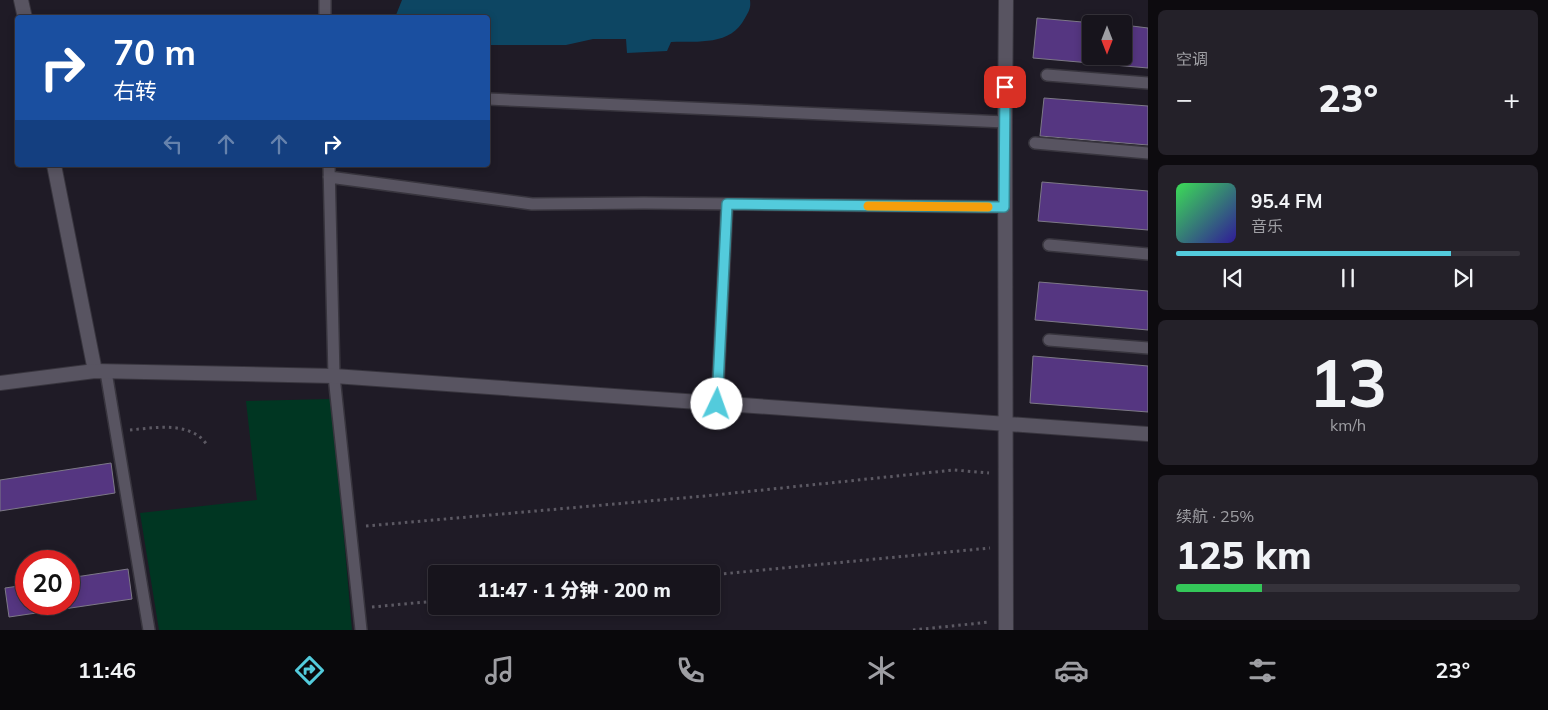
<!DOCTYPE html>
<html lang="zh">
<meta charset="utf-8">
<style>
body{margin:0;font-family:Mulish,"Noto Sans SC",sans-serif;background:#242129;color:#f1f3f6;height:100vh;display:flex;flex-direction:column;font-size:19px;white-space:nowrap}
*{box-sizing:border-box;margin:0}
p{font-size:16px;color:#9e9ea3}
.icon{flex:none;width:28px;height:28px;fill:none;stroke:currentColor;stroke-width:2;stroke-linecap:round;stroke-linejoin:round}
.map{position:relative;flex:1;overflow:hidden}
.panel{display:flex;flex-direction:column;gap:10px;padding:10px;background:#0d0b0f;width:400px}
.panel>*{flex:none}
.hud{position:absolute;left:15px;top:15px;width:475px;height:152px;border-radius:5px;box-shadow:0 2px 8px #0003,0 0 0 1px #36333b;background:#1a4fa0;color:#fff;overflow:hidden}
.needle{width:32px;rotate:180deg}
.controls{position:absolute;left:1082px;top:15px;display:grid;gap:10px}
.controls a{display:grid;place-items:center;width:50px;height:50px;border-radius:5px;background:#17141c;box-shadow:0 2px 8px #0003,0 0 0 1px #36333b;font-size:25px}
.speed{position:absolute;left:15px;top:550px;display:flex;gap:10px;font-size:25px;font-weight:700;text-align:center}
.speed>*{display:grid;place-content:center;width:65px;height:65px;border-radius:50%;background:#17141c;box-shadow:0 2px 8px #0003,0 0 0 1px #36333b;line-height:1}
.speed .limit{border:8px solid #d22;background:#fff;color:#111}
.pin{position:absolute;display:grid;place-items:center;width:42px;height:42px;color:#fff;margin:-21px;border-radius:10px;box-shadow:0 2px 8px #0006}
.me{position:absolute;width:55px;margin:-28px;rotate:3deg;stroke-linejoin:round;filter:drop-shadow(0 0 4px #0008)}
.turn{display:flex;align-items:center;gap:18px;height:105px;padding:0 15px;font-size:22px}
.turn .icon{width:65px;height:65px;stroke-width:2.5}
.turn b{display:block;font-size:35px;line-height:42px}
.lanes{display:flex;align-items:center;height:48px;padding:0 15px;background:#0003;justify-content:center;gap:25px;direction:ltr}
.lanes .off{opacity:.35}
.big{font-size:38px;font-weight:800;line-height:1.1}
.panel .tile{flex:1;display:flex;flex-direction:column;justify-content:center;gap:8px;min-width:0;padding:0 18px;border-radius:8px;background:#242129}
.panel .dial{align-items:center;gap:0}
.dial b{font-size:65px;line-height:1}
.song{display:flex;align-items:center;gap:15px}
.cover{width:60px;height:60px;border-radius:8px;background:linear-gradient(135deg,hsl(130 70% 55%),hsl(250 70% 35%))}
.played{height:5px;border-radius:2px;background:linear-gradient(90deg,#53cbdc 80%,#36333b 80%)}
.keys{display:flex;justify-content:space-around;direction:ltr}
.heat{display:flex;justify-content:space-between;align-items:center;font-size:28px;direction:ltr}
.charge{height:8px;border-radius:4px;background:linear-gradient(90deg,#34c759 25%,#36333b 0)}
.trip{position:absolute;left:428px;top:565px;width:292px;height:50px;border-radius:5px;background:#17141c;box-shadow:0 2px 8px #0003,0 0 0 1px #36333b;font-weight:800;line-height:50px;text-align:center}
.dock{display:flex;height:80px;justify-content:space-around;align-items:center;background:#09080b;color:#9e9ea3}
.dock .icon{width:35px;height:35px}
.dock .selected{color:#53cbdc}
.dock b{font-size:22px;color:#f1f3f6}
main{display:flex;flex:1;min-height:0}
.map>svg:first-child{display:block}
</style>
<main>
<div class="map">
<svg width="1148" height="630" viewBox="0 0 1148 630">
<rect width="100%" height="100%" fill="#1f1b26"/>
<path fill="#003622" d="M 332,399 L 352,630 L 159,630 L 140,513 L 257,500 L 246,401 Z"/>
<path fill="#0d4663" d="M 402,0 L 750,0 C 751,8 749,11 745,18 C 731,46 698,41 671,42 L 667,51 L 627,53 L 626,39 L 593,39 L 566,45 L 488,45 L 488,18 L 398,17 L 396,15 Z"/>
<path fill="#553681" stroke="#7d7987" d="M 1037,18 L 1105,24 L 1091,24 L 1091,56 L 1124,56 L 1124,25 L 1148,28 L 1148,68 L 1033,58 Z
M 1044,98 L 1148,106 L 1148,145 L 1040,136 Z
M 1042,182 L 1148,191 L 1148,230 L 1038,221 Z
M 1039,282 L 1148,291 L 1148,330 L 1035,320 Z
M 1033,356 L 1148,366 L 1148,412 L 1030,403 Z
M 111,463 L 115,493 L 0,511 L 0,480 Z
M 128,569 L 132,599 L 9,617 L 5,588 L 26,585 L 26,604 L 69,604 L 69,578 Z"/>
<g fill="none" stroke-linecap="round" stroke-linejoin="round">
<g stroke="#38353e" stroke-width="14">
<path id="service" d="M 325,0 L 325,18
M 1047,75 L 1148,83
M 488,99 L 1005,122
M 1035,143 L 1148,153
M 329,165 L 334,376 L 361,630
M 329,177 L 532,204 L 644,203 L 1005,207
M 1049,245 L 1148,254
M 1049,340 L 1148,348
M 106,372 L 149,630
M 717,404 L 727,204"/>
</g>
<g stroke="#38353e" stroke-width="16">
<path id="minor" d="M 21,0 L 25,18
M 54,165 L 95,371"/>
</g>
<g stroke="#38353e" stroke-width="16">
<path id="tertiary" d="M 0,383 L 95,371 L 334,376 L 1148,434
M 1006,630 L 1005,122 L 1006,0"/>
</g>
<path stroke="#5c5963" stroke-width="3" stroke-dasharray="2.5 4" stroke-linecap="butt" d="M 130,430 C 152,428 178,423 197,435 C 201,437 205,442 208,446
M 366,526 L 705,496 L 954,470 L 989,473
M 711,575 L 990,548
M 372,607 L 436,601
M 913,630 L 990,622"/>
<use href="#service" stroke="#585461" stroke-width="11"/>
<use href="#minor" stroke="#585461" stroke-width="14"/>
<use href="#tertiary" stroke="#585461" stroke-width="14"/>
</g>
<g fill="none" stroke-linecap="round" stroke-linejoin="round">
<g stroke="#36848f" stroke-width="12">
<path id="route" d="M 717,404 L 727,204 L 1004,207 L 1005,87"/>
</g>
<use href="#route" stroke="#53cbdc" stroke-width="9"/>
<path stroke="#f59e0b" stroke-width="9" d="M 868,206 L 988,207"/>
</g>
</svg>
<div class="controls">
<a><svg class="needle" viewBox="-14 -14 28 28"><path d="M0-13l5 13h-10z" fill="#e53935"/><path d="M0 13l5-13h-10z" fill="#9e9ea3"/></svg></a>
</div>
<div class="speed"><div class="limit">20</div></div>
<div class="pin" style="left:1005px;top:87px;background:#d93025"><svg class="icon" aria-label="arrive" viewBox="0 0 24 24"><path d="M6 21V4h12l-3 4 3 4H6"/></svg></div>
<svg class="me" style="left:717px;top:404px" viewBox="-20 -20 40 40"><circle r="19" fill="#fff"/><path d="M0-13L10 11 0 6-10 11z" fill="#53cbdc"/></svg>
<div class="trip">11:47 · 1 分钟 · 200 m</div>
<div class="hud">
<div class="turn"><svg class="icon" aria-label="right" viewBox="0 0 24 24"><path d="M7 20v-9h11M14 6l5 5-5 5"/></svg><div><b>70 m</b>右转</div></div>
<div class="lanes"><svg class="icon off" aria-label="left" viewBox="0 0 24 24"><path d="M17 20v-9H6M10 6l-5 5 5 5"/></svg><svg class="icon off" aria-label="ahead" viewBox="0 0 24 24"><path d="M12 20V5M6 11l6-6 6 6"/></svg><svg class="icon off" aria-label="ahead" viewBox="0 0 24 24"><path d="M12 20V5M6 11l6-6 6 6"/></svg><svg class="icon" aria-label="right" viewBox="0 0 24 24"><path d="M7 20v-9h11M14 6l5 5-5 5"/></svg></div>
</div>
</div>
<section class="panel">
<div class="tile"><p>空调</p>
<div class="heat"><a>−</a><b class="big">23°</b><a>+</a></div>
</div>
<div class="tile">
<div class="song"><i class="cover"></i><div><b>95.4 FM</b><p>音乐</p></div></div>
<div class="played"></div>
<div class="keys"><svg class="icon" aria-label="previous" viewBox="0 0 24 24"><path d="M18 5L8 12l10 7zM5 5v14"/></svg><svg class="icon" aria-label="pause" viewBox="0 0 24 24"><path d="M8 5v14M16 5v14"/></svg><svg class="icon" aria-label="next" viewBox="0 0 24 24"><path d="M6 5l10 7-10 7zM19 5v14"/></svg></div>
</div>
<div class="tile dial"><b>13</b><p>km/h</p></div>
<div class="tile"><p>续航 · 25%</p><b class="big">125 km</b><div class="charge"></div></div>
</section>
</main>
<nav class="dock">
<b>11:46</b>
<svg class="icon selected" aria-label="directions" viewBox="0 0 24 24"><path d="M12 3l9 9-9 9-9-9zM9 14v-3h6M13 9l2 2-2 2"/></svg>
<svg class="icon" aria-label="music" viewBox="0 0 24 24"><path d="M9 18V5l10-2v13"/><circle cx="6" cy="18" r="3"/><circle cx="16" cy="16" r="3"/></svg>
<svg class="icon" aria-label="phone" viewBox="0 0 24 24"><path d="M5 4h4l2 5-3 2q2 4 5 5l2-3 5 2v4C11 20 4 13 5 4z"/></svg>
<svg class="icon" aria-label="climate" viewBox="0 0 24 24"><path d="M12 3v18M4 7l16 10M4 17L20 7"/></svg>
<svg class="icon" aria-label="car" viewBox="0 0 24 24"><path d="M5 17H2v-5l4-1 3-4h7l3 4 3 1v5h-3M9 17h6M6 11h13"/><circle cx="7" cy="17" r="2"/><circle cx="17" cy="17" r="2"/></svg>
<svg class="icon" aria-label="filters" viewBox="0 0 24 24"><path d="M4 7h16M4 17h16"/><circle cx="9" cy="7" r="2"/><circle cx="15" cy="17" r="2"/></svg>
<b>23°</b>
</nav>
